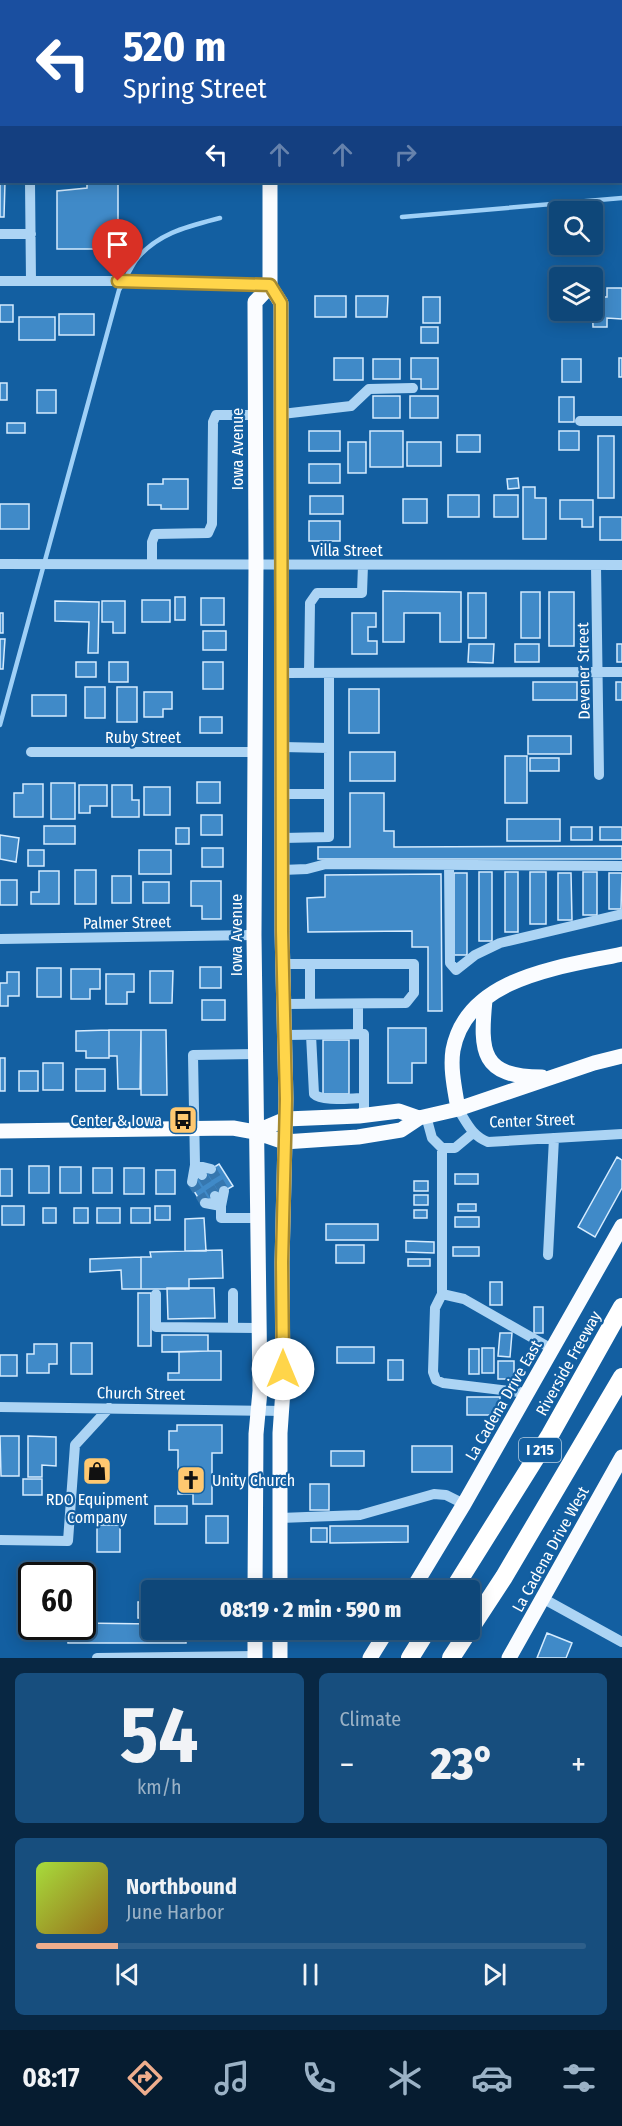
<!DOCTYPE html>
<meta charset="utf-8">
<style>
body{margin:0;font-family:"Fira Sans Condensed",sans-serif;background:#174e7e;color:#f1f3f6;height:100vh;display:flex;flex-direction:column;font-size:22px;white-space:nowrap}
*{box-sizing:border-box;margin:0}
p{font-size:20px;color:#9bb2c6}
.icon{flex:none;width:33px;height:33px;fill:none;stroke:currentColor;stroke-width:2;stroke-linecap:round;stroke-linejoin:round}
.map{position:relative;height:1658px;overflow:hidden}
.details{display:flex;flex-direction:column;gap:15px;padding:15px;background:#082743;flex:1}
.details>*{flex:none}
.guide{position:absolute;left:0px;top:0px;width:622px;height:183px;box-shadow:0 3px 15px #0003,0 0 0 2px #2e5f8a;background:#1a4fa0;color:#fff;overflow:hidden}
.buttons{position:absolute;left:549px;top:201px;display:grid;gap:12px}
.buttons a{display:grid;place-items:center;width:54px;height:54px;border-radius:6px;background:#0e4779;box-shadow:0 3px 15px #0003,0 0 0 2px #2e5f8a;font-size:30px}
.speed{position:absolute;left:18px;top:1562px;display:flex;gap:12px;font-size:30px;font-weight:700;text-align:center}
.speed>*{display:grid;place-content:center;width:78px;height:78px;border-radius:50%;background:#0e4779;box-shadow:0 3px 15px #0003,0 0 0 2px #2e5f8a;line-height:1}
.speed .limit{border:3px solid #111;border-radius:9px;background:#fff;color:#111}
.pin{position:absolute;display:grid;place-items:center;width:51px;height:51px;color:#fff;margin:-62px -26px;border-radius:50% 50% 50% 0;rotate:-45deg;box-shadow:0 0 6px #0007}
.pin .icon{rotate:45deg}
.me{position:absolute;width:66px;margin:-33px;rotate:0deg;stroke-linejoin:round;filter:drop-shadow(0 0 4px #0008)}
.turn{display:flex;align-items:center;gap:21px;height:126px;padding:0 24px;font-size:27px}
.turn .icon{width:78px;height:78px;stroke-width:2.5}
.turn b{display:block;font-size:42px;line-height:51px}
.lanes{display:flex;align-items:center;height:57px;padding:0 24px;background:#0003;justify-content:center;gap:30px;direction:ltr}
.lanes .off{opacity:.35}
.big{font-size:45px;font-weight:800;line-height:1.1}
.details .card{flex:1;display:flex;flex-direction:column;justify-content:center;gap:9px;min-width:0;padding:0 21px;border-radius:9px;background:#174e7e}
.details .dial{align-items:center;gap:0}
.dial b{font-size:78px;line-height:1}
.song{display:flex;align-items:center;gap:18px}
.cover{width:72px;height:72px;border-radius:9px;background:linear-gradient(135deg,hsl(80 70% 55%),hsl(40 70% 35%))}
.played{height:6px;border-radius:3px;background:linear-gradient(90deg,#eead8d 15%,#2e5f8a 15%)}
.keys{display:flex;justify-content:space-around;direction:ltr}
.heat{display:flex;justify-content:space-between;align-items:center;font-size:33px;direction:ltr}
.details .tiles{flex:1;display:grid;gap:15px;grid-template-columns:1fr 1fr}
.card:last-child{grid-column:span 2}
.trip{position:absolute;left:141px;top:1580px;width:339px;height:60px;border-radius:6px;background:#0e4779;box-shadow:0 3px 15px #0003,0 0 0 2px #2e5f8a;font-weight:800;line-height:60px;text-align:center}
.tab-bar{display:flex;height:96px;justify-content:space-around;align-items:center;background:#061c30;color:#9bb2c6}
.tab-bar .icon{width:42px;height:42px}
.tab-bar .on{color:#eead8d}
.tab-bar b{font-size:27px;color:#f1f3f6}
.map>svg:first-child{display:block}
</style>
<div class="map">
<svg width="622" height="1658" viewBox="0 0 622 1658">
<rect width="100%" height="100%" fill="#135fa1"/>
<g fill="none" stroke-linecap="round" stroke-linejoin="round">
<path stroke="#9fd0f7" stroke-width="4.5" d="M 76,0 L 77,2
M 402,217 L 622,198
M 0,725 L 119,290 C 125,280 130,269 136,260 C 157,233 189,226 220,218"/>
</g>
<path fill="#408ac8" stroke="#d5ebfe" stroke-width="1.5" d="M 336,0 L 373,0 L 373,2 L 336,2 Z
M 576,0 L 612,0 L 612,2 L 576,2 Z
M 0,16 L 2,17 L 2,92 L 0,91 Z
M 621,48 L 622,48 L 622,113 L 621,113 Z
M 0,156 L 2,182 L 5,182 L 4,217 L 0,217 Z
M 87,182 L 118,182 L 118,249 L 57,249 L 57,191 L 87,188 Z
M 592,287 L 593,297 L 607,297 L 607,288 L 622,288 L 622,319 L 607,318 L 607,327 L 593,327 Z
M 315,296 L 346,296 L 346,317 L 315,317 Z
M 356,296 L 388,296 L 387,317 L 356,317 Z
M 423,297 L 440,297 L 440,323 L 423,323 Z
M 0,305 L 13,305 L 13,322 L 0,322 Z
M 59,314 L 94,314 L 94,335 L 59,335 Z
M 19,317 L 55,317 L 55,340 L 19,340 Z
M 421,327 L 438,327 L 438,343 L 421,343 Z
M 334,358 L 363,358 L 363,380 L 334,380 Z
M 411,358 L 438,358 L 438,389 L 421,389 L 421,379 L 411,379 Z
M 619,358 L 622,358 L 622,377 L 619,377 Z
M 373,359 L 400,359 L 400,379 L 373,379 Z
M 562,359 L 581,359 L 581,382 L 562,382 Z
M 0,383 L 7,383 L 7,400 L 0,400 Z
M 37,390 L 56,390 L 56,413 L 37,413 Z
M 373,396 L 400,396 L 400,418 L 373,418 Z
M 410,396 L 438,396 L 438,418 L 410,418 Z
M 559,397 L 574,397 L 574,422 L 559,422 Z
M 7,423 L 25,423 L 25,433 L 7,433 Z
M 309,431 L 340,431 L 340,451 L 309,451 Z
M 370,431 L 403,431 L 403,467 L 370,467 Z
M 559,431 L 579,431 L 579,450 L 559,450 Z
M 457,435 L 480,435 L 480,452 L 457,452 Z
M 598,436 L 614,436 L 614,498 L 598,498 Z
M 348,442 L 366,442 L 366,473 L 348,473 Z
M 407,442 L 441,442 L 441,466 L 407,466 Z
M 309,464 L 340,464 L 340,483 L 309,483 Z
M 518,478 L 519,488 L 508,489 L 507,479 Z
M 163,479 L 188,479 L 188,509 L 161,509 L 161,505 L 148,505 L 148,484 L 163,484 Z
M 523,487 L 535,487 L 535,498 L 546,498 L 546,539 L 523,539 Z
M 448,495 L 479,495 L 479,517 L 448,517 Z
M 494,495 L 518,495 L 518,517 L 494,517 Z
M 310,496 L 343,496 L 343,514 L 310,514 Z
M 403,499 L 427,499 L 427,523 L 403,523 Z
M 560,500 L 593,500 L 593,527 L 582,527 L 582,519 L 560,519 Z
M 0,504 L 29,504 L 29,529 L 0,529 Z
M 600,517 L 622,517 L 622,540 L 600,540 Z
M 309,521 L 340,521 L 340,541 L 309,541 Z
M 383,591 L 461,592 L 461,642 L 440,642 L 440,613 L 404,613 L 404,642 L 383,642 Z
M 521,592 L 540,592 L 540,638 L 521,638 Z
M 549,592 L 574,592 L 574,646 L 549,646 Z
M 468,593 L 486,593 L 486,638 L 468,638 Z
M 175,597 L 185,597 L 185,620 L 175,620 Z
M 201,598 L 224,598 L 224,625 L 201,625 Z
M 142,600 L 170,600 L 170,622 L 142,622 Z
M 55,601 L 99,602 L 98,653 L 88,653 L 89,622 L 55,621 Z
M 102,601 L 125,601 L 125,633 L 113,633 L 113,622 L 102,622 Z
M 0,613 L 3,613 L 3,633 L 0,633 Z
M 352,613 L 376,613 L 376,627 L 368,627 L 368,641 L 377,641 L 377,654 L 352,654 Z
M 203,631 L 226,631 L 226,650 L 203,650 Z
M 0,639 L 5,639 L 3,669 L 0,669 Z
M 469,644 L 494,644 L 493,663 L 468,662 Z
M 515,644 L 539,644 L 539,662 L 515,662 Z
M 617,644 L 622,644 L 622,662 L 617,662 Z
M 76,662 L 96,662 L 96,677 L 76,677 Z
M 109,662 L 128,662 L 128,682 L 109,682 Z
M 203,662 L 223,662 L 223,689 L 203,689 Z
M 533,682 L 577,682 L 577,700 L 533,700 Z
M 616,682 L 622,682 L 622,700 L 616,700 Z
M 85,687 L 105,687 L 105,718 L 85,718 Z
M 117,687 L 137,687 L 137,722 L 117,722 Z
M 349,689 L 379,689 L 379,733 L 349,733 Z
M 144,692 L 172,692 L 172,709 L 163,709 L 163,717 L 144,717 Z
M 32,695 L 66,695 L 66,716 L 32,716 Z
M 200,717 L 222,717 L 222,733 L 200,733 Z
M 528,736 L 571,736 L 571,754 L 528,754 Z
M 350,752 L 395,752 L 395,781 L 350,781 Z
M 505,756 L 527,756 L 527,803 L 505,803 Z
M 530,758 L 559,758 L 559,771 L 530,771 Z
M 197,782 L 220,782 L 220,803 L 197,803 Z
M 51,783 L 75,783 L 75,819 L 51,819 Z
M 23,784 L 43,784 L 43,817 L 14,817 L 14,793 L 23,793 Z
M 79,785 L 107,785 L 107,806 L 90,806 L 90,813 L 79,813 Z
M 112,785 L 132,785 L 132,800 L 139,800 L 139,817 L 112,817 Z
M 144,787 L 170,787 L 170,815 L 144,815 Z
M 350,793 L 384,793 L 384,831 L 394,831 L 394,847 L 622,846 L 622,859 L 318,859 L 318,847 L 350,847 Z
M 201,815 L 222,815 L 222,835 L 201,835 Z
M 507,819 L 560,819 L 560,841 L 507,841 Z
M 44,826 L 75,826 L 75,844 L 44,844 Z
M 571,827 L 592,827 L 592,840 L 571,840 Z
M 600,827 L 622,827 L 622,840 L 600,840 Z
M 176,828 L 189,828 L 189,844 L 176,844 Z
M 0,835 L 19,838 L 16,862 L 0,859 Z
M 202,848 L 223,848 L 223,867 L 202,867 Z
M 28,850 L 44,850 L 44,866 L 28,866 Z
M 139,850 L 171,850 L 171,874 L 139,874 Z
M 75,870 L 96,870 L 96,904 L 75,904 Z
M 39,871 L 59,871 L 59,904 L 31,904 L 31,892 L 39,892 Z
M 479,872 L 492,872 L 492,941 L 479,941 Z
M 505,872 L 518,872 L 518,932 L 505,932 Z
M 530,872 L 546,872 L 546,924 L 530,924 Z
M 583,872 L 597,872 L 597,915 L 583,915 Z
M 454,873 L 467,873 L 467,955 L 454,955 Z
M 558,873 L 571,873 L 572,920 L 558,920 Z
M 609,873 L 622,873 L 621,909 L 609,909 Z
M 441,874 L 442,1011 L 428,1011 L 428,947 L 412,947 L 412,931 L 308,932 L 307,898 L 325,897 L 325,875 Z
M 112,876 L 131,876 L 131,903 L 112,903 Z
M 0,880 L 17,880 L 17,905 L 0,905 Z
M 191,881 L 221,881 L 221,919 L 202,919 L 202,906 L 191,906 Z
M 143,882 L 169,882 L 169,903 L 143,903 Z
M 200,967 L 221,967 L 221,988 L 200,988 Z
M 37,968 L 61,968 L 61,997 L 37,997 Z
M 71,969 L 100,969 L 100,989 L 90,989 L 90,999 L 71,999 Z
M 150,971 L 173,971 L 172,1003 L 150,1003 Z
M 7,972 L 19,972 L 19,996 L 8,996 L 8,1006 L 0,1006 L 0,983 L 7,983 Z
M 106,974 L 134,974 L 134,992 L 127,992 L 127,1004 L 106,1004 Z
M 202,1000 L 225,1000 L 225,1020 L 202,1020 Z
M 388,1028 L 426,1028 L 426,1063 L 412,1063 L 412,1083 L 388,1083 Z
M 109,1030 L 141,1030 L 140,1089 L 118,1089 L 117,1056 L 109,1056 Z
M 109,1030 L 109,1058 L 86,1058 L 86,1051 L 76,1051 L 76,1031 Z
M 141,1030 L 166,1030 L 167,1095 L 141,1095 Z
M 323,1040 L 349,1040 L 349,1094 L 323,1094 Z
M 0,1058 L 5,1058 L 5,1091 L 0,1091 Z
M 43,1063 L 63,1063 L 63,1090 L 43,1090 Z
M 76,1069 L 105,1069 L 105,1091 L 76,1091 Z
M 19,1071 L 38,1071 L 38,1091 L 19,1091 Z
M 617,1157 L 622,1160 L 622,1188 L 595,1237 L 578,1227 Z
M 219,1164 L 233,1186 L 202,1204 L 189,1183 Z
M 29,1166 L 49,1166 L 49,1193 L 29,1193 Z
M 60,1167 L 81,1167 L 81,1193 L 60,1193 Z
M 93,1168 L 112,1168 L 112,1193 L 93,1193 Z
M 124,1168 L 144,1168 L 144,1194 L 124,1194 Z
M 0,1169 L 12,1169 L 12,1196 L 0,1196 Z
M 156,1170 L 175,1170 L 175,1194 L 156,1194 Z
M 455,1174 L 478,1174 L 478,1184 L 455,1184 Z
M 414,1181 L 428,1181 L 428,1191 L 414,1191 Z
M 414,1195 L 428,1195 L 428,1205 L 414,1205 Z
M 458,1204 L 476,1204 L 476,1211 L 458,1211 Z
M 2,1206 L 24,1206 L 24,1225 L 2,1225 Z
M 155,1206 L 170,1206 L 170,1220 L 155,1220 Z
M 43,1208 L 56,1208 L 56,1223 L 43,1223 Z
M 74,1208 L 88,1208 L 88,1223 L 74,1223 Z
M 97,1208 L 120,1208 L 120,1223 L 97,1223 Z
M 131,1208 L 150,1208 L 150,1223 L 131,1223 Z
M 414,1210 L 427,1210 L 427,1218 L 414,1218 Z
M 455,1217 L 479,1217 L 479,1227 L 455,1227 Z
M 204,1218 L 206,1251 L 185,1251 L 185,1219 Z
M 326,1224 L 378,1224 L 378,1240 L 326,1240 Z
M 406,1241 L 434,1242 L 434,1253 L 406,1252 Z
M 336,1245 L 364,1245 L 364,1263 L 336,1263 Z
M 453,1247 L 479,1247 L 479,1256 L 453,1256 Z
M 222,1250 L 223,1278 L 189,1279 L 189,1289 L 141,1289 L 141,1257 L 151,1257 L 150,1252 Z
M 141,1257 L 141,1289 L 122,1289 L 121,1270 L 90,1272 L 90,1259 Z
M 408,1259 L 430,1259 L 430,1266 L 408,1266 Z
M 490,1282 L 502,1282 L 502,1305 L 490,1305 Z
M 167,1288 L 214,1288 L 215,1318 L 168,1319 Z
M 138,1293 L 151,1293 L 151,1346 L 138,1346 Z
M 534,1307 L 543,1307 L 543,1333 L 534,1333 Z
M 500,1333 L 512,1333 L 510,1357 L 498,1356 Z
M 162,1335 L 208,1335 L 208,1351 L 162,1352 Z
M 71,1343 L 92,1343 L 92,1374 L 71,1374 Z
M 34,1344 L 57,1344 L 57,1364 L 49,1364 L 49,1373 L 27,1373 L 27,1354 L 34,1354 Z
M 337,1347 L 374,1347 L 374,1363 L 337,1363 Z
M 482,1348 L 494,1348 L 494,1373 L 482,1373 Z
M 469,1349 L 479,1349 L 479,1374 L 469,1374 Z
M 208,1351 L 221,1351 L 221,1380 L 168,1380 L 168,1373 L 179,1373 L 179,1352 Z
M 0,1355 L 17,1355 L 17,1376 L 0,1376 Z
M 388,1360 L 403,1360 L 403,1380 L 388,1380 Z
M 498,1361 L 514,1361 L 514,1379 L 498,1379 Z
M 467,1397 L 500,1397 L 500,1415 L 467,1415 Z
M 177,1425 L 222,1425 L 222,1453 L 212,1453 L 212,1504 L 193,1504 L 193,1494 L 178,1494 L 178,1450 L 169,1450 L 169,1431 L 177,1431 Z
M 0,1436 L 19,1436 L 19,1476 L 1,1476 Z
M 28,1436 L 56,1437 L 56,1466 L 42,1465 L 42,1477 L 28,1477 Z
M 412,1446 L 452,1446 L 452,1472 L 412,1472 Z
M 331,1451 L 364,1451 L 364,1466 L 331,1466 Z
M 23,1479 L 42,1479 L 42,1495 L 23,1495 Z
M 310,1484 L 329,1484 L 329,1510 L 310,1510 Z
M 155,1506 L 187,1506 L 187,1524 L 155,1524 Z
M 206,1516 L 228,1516 L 228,1543 L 206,1543 Z
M 97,1525 L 120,1525 L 120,1552 L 97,1552 Z
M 330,1526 L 408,1526 L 408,1542 L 330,1543 Z
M 311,1528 L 327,1528 L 327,1542 L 311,1542 Z
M 204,1582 L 229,1582 L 229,1590 L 204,1590 Z
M 138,1602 L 152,1602 L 152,1618 L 138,1618 Z
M 82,1623 L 152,1624 L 152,1629 L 186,1629 L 186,1643 L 68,1643 L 68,1626 L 82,1626 Z
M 547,1633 L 572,1643 L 566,1658 L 537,1658 Z"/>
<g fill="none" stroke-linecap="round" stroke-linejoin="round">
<path stroke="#3677af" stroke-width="10" stroke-dasharray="10 5" stroke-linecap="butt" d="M 211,1169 L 224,1191
M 202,1175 L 215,1196
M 192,1182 L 205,1203"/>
<path stroke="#acd4f4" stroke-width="10" d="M 323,0 L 323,2
M 555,0 L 555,2
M 621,20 L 622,20
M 621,41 L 622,41
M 0,118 L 2,119
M 621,120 L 622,120
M 30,182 L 31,281
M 0,234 L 31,234
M 0,281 L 118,281 L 270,286
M 282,414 L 351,406 L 369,389 L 413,388
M 580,421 L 622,421
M 0,564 L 622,565
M 152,564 L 152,542 L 155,534 L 208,533 L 212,524 L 213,422 L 216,415 L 255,415
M 596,566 L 599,775
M 283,673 L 622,672
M 309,673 L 310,603 L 317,593 L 362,593 L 363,565
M 283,747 L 329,748
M 31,752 L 255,752
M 283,794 L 329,794
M 283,838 L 329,837 L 329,673
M 449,865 L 450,963 L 456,970 L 475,955 L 500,943 L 622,914
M 282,870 L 307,869 L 326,864 L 622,866
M 0,939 L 254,935
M 283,964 L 414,964 L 414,993 L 406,1003 L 284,1004
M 310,964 L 310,1004
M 358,1034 L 358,1004
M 284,1035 L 364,1034 L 364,1115
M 311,1035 L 314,1094 C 322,1102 351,1098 364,1098
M 458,1109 C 467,1123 472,1136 488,1142 L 622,1134
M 426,1116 L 432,1138 L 442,1148 L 455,1148 L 473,1133
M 442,1148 L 442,1294 L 435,1308 L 433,1372 L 436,1380 L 443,1383 L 527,1393
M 211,1169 L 195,1165 L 193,1055 L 255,1054
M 192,1182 L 195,1165 L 202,1175
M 215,1196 L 221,1206 L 224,1191
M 205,1203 L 221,1206 L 221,1218 L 257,1218
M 548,1255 L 554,1138
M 233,1293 L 233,1328
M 156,1294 L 156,1327 L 259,1328
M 442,1294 L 464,1299 L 552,1349
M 0,1407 L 282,1411
M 280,1518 L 360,1515 L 434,1494 L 446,1495 L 464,1504
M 0,1540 L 68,1541 L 75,1445 L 109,1408
M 544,1599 L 622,1642
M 97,1658 L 255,1656"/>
<path stroke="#fafcff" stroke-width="15" d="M 267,0 L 267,2
M 270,182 L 270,286 L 281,303 L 282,931 L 286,1099 L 282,1262 L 283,1390 L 280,1433 L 280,1590
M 485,1000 C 480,1052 481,1077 542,1077
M 458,1109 C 455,1090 450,1069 453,1050 C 467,976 563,967 622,954
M 0,1131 L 233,1128 L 255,1132 L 284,1142 L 358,1137 L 401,1130 L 419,1118 L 458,1109 L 594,1063 L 622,1056
M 255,1132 L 286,1119 L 359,1116 L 399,1111 L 419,1118
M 255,1590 L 256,1434 L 260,1391 L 254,935 L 256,564 L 255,302 L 270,286
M 412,1590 L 464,1504 L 622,1226
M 280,1629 L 280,1658
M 255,1658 L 255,1629
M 370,1658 L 388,1629
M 509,1658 L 622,1457"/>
<path stroke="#fff" stroke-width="18" d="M 453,1590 L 550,1435 L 622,1307
M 410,1658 L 428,1629
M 451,1658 L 504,1577 L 622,1377"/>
</g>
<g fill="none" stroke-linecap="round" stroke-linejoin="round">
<g stroke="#a68a30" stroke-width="15">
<path id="route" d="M 118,281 L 270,285 L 281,303 L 282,931 L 286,1099 L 282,1262 L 283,1369"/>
</g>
<use href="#route" stroke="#ffd54a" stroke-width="10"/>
</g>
<defs>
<g id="bus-square" transform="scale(1.5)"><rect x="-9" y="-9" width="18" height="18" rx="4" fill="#ffc870" stroke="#135fa1"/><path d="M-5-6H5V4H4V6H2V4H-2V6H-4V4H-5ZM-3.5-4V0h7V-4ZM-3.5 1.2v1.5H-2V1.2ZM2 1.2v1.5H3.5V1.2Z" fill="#111"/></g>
<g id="shop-square" transform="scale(1.5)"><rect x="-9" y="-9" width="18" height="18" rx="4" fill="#ffc870" stroke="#135fa1"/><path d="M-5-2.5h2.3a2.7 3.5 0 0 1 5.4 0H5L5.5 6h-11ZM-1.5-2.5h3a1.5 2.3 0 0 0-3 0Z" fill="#111"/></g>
<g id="church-square" transform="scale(1.5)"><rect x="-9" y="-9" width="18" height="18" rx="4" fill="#ffc870" stroke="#135fa1"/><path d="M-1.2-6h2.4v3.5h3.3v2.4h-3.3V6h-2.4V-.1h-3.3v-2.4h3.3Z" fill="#111"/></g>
</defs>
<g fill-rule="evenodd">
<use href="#bus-square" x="183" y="1120"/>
<use href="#shop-square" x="97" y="1471"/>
<use href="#church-square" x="191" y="1480"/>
</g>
<g text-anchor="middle" stroke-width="4.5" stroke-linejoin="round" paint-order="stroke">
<rect fill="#135fa1" stroke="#b8cfe3" stroke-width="1.5" x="519" y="1438" width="42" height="24" rx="4.5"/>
<g font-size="15" font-weight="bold" fill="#fff">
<text x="540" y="1455">I 215</text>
</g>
<g font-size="16" fill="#fff" stroke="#135fa1">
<text transform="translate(237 449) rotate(-90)" y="6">Iowa Avenue</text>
<text x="347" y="556">Villa Street</text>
<text transform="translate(583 671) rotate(-91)" y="6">Devener Street</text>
<text x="143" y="743">Ruby Street</text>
<text transform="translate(127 922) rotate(-1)" y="6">Palmer Street</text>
<text transform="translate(236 935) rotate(-90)" y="6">Iowa Avenue</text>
<text transform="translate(532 1120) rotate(-2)" y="6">Center Street</text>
<text transform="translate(568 1363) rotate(-61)" y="6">Riverside Freeway</text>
<text transform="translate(141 1393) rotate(1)" y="6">Church Street</text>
<text transform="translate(503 1400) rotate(-60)" y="6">La Cadena Drive East</text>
<text transform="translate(550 1549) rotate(-61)" y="6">La Cadena Drive West</text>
</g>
<g font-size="16" fill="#fff" stroke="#135fa1" text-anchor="end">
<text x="162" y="1126">Center &amp; Iowa</text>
<text x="212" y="1486" text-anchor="start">Unity Church</text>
<text x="97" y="1505" text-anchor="middle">RDO Equipment<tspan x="97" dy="18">Company</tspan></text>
</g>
</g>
</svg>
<div class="buttons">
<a><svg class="icon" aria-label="search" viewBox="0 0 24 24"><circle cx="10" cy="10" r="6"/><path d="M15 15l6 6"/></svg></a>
<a><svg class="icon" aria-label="layers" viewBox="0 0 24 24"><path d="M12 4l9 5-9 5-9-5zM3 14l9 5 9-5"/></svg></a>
</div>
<div class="speed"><div class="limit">60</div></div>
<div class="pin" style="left:118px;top:281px;background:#d93025"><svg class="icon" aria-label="arrive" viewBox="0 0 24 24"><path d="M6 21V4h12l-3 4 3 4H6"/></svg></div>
<svg class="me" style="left:283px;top:1369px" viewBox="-20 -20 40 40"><circle r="19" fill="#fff"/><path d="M0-13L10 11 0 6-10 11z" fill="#ffd54a"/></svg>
<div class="trip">08:19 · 2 min · 590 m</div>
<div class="guide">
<div class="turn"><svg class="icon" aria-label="left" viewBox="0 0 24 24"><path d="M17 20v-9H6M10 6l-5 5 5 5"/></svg><div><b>520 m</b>Spring Street</div></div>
<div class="lanes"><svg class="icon" aria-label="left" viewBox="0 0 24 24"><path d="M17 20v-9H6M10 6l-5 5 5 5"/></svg><svg class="icon off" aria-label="ahead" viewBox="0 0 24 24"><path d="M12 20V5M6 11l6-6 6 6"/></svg><svg class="icon off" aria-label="ahead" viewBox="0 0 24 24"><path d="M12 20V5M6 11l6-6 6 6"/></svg><svg class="icon off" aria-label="right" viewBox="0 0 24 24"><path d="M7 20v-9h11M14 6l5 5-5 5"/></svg></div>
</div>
</div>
<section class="details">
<div class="tiles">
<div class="card dial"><b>54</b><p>km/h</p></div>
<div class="card"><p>Climate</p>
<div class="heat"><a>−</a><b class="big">23°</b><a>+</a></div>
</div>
<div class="card">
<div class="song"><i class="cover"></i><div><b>Northbound</b><p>June Harbor</p></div></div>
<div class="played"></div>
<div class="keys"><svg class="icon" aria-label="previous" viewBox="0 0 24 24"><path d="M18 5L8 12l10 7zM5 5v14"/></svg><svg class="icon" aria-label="pause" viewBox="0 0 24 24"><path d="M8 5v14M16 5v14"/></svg><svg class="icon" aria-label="next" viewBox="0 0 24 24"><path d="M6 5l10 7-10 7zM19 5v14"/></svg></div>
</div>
</div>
</section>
<nav class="tab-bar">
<b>08:17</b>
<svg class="icon on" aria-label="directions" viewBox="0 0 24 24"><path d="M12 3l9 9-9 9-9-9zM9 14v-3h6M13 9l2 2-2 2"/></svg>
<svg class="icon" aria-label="music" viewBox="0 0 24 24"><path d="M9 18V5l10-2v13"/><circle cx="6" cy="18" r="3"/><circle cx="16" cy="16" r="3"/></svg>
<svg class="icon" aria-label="phone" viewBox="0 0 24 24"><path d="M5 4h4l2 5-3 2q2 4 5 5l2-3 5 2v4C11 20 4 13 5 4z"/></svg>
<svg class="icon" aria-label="climate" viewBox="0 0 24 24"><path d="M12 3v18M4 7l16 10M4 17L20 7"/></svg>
<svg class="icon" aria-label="car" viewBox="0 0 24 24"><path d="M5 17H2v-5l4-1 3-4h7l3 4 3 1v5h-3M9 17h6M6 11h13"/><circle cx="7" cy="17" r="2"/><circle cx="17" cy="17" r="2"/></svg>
<svg class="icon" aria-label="filters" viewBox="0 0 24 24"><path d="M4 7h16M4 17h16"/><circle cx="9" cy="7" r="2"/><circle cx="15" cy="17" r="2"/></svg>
</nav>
